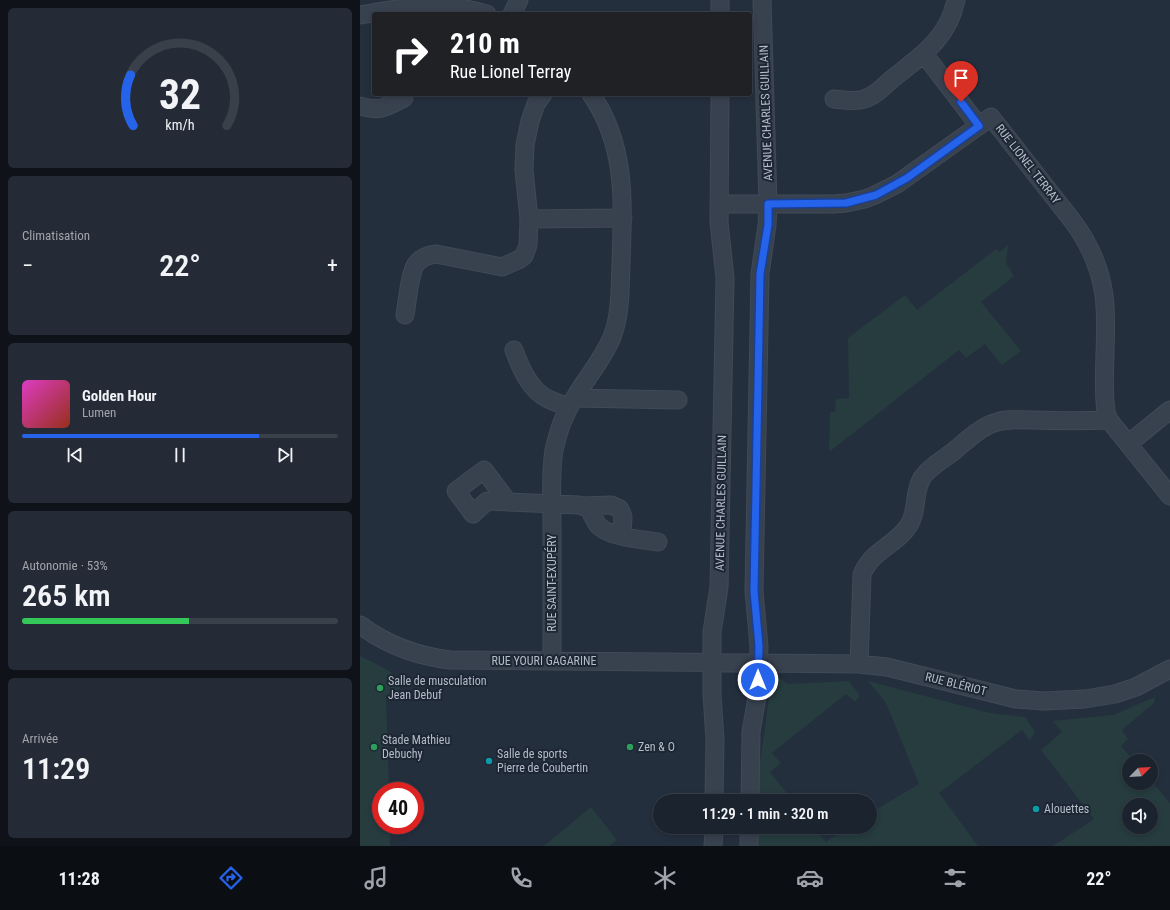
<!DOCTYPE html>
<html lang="fr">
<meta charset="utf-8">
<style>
body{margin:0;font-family:"Roboto Condensed",sans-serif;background:#242b36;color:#f1f3f6;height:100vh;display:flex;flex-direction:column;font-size:15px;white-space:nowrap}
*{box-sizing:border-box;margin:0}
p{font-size:13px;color:#a0a4aa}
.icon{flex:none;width:22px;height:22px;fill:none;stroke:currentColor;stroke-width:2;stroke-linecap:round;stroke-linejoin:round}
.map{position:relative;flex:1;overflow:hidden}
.details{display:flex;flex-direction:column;gap:8px;padding:8px;background:#0f1319;width:360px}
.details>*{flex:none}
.top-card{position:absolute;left:12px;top:12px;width:380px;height:84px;border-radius:4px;box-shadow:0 2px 6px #0003,0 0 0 1px #39404a;background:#202124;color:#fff;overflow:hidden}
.needle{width:26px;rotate:66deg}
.buttons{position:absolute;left:762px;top:754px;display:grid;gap:8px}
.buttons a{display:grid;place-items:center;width:36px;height:36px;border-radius:50%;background:#1b232e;box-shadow:0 2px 6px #0003,0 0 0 1px #39404a;font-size:20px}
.speed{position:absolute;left:12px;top:782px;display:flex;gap:8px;font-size:20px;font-weight:700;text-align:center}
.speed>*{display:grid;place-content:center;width:52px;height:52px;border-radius:50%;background:#1b232e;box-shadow:0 2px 6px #0003,0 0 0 1px #39404a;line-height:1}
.speed .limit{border:6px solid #d22;background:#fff;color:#111}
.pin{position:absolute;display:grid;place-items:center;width:34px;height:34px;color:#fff;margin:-41px -17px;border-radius:50% 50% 50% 0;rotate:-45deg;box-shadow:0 0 4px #0007}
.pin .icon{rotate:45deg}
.me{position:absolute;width:44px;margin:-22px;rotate:0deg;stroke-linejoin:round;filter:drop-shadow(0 0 3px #0008)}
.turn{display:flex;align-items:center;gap:14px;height:84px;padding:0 12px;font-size:18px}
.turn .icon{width:52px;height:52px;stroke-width:2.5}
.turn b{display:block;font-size:28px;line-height:34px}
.big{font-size:30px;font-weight:600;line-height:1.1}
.details .widget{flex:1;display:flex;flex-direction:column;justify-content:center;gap:6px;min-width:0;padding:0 14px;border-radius:6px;background:#242b36}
.details .dial{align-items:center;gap:0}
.dial svg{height:104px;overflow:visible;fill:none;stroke:#39404a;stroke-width:7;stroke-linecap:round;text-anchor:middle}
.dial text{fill:#f1f3f6;stroke:none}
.song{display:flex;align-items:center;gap:12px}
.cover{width:48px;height:48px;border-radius:6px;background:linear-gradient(135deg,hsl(310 70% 55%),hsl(10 70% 35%))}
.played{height:4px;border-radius:2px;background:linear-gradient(90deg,#2563eb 75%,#39404a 75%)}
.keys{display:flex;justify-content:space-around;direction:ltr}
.heat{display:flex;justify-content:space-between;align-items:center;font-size:22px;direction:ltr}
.charge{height:6px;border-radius:3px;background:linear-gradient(90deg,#34c759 53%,#39404a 0)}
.trip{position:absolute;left:293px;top:794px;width:224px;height:40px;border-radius:20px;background:#1b232e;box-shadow:0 2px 6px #0003,0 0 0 1px #39404a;font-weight:600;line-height:40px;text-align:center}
.tabs{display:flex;height:64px;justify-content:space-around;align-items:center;background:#0b0e12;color:#a0a4aa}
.tabs .icon{width:28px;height:28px}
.tabs .current{color:#2563eb}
.tabs b{font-size:18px;color:#f1f3f6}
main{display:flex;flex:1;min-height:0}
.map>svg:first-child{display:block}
</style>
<main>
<section class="details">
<div class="widget dial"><svg viewBox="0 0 100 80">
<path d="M14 69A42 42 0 1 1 86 69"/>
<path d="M14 69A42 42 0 0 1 12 30" stroke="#2563eb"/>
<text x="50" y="56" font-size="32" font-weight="700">32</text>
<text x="50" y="72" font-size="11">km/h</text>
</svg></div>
<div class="widget"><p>Climatisation</p>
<div class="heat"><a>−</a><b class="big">22°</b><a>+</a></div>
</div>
<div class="widget">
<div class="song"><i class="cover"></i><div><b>Golden Hour</b><p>Lumen</p></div></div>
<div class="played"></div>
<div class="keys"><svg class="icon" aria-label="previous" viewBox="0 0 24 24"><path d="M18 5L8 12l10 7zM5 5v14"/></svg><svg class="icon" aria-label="pause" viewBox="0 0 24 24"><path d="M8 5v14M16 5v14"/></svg><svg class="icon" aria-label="next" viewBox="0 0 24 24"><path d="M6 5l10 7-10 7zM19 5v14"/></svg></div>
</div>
<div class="widget"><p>Autonomie · 53%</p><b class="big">265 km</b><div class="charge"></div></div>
<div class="widget"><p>Arrivée</p><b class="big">11:29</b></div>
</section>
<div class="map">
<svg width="810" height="846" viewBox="0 0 810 846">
<rect width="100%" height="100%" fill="#242f3e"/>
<path fill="#263c3f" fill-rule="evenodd" d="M 648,245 L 646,263 L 654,276 L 621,302 L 661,351 L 642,365 L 625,344 L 606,358 L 599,350 L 469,452 L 470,412 L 475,412 L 476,399 L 489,398 L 488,338 L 545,295 L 557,310 L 636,249 L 639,252 Z
M 0,656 C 10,662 48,675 39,690 C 36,695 31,696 26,695 L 29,791 L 21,791 L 21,825 L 30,825 L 30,846 L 0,846 Z
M 412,675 L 418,676 L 427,684 L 489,681 L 500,696 L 495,702 L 486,694 L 412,753 L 421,763 L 410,772 L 433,801 L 397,801 L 398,779 Z
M 508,681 L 630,713 L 665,717 L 675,732 L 670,741 L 662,730 L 579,793 L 618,846 L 396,846 L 396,827 L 454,827 L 466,842 L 488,827 L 510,827 L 510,813 L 559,784 L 526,703 Z
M 795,697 L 794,703 L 762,730 L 768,739 L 761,746 L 774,761 L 769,761 L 769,783 L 791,783 L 791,781 L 810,803 L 810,846 L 693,846 L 734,819 L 681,750 L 702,732 L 693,721 L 753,715 ZM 769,805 L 791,805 L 791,827 L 769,827 Z
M 231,807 L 257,840 L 249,846 L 184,846 Z"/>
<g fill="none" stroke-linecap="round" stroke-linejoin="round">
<g stroke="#414a57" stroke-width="19">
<path id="minor" d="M 360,0 L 360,14
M 152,14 L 159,0
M 0,15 C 47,7 79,0 127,14
M 564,54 L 619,126
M 474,99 C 484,100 495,102 504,99 C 515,96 524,86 532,79 C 561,56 588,39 596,0
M 0,106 C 20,112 26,107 44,98
M 359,204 L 474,204 L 486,203 L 505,199 L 515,195 L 537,184 L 631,117 L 711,219 C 728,241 740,267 744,295 C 749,334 741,374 746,412 L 749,420 L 810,496
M 169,219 L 263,218
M 45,315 C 47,304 50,270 57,263 C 62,257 69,255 76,254 L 142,267 L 158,260 L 164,256 L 168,245 L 169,219 L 164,170 L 165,145 L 170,121 L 176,104 L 183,94
M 154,350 C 161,369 170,390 188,399 C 195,402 202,405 209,407
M 215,398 L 318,400
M 768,444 L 810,410
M 148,502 L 124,470 L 96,491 L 113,514 L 127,501 L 219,505 L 228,508 C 233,514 234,522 240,527 C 251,537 284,540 298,542
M 223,506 L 251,505 L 260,509 L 263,517 L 262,535
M 0,625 C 27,645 57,656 90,660 L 499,664 L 527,667 L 656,699 L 685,701 L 725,699 L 755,694 L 776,687 L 810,669
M 192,661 C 192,615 192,570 192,525 C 192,500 190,474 194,450 C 197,439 199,428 204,418 C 216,389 240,366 252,337 C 261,314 260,288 261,263 C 263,203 267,146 231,94
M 499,664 L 502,575 C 510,551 537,545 549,525 C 558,511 553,493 562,478 C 569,467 584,459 594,451 C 606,441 619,428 634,423 C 646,418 660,420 673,420 C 698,421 724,421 749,420
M 354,801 L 355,740 L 352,694 L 352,632 L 359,587 L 365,278 L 359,222 L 360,94
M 390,801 L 391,732 L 397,697 L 399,646 L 394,591 L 400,274 L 407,225 L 408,204 L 402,0
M 353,846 L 354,827
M 389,846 L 389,827"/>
</g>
<use href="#minor" stroke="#38414e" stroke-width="17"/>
</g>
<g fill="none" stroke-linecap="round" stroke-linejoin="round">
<g stroke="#184099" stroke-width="10">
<path id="route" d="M 398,680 L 399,646 L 394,591 L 399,332 L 400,274 L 408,225 L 408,204 L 486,203 L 516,195 L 547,178 L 619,126 L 601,102"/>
</g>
<use href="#route" stroke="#2563eb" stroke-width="7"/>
</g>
<g fill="#2e9e5b" stroke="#1d2633" stroke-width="1.5">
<circle cx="20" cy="688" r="4"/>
<circle cx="14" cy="747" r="4"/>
<circle cx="270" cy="747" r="4"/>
</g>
<g fill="#0f9aa8" stroke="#1d2633" stroke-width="1.5">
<circle cx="129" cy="761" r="4"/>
<circle cx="676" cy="809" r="4"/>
</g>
<g text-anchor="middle" stroke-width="4" stroke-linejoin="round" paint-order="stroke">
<g font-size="12" fill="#b4bcc9" stroke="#1d2633">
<text transform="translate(406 113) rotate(-92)" y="4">AVENUE CHARLES GUILLAIN</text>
<text transform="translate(668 164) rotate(52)" y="4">RUE LIONEL TERRAY</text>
<text transform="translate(361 503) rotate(-89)" y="4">AVENUE CHARLES GUILLAIN</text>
<text transform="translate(192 583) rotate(-90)" y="4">RUE SAINT-EXUPÉRY</text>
<text x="184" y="665">RUE YOURI GAGARINE</text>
<text transform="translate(596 684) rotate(14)" y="4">RUE BLÉRIOT</text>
</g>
<g font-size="12" fill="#b4bcc9" stroke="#1d2633" text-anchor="start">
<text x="28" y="685">Salle de musculation<tspan x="28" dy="14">Jean Debuf</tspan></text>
<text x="22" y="744">Stade Mathieu<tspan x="22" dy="14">Debuchy</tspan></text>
<text x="278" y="751">Zen &amp; O</text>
<text x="137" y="758">Salle de sports<tspan x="137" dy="14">Pierre de Coubertin</tspan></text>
<text x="684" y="813">Alouettes</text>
</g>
</g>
</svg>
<div class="buttons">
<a><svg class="needle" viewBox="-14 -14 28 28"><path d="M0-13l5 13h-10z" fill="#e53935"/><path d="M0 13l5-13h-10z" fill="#a0a4aa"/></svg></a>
<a><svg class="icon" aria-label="sound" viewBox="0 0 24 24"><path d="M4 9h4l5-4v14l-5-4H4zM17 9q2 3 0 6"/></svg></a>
</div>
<div class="speed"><div class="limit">40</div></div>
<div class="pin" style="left:601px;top:102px;background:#d93025"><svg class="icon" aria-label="arrive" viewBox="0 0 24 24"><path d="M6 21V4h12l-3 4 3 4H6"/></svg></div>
<svg class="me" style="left:398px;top:680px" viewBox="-20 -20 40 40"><circle r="17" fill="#2563eb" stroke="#fff" stroke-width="3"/><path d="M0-11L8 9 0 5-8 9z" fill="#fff"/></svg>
<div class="trip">11:29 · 1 min · 320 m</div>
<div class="top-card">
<div class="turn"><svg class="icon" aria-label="right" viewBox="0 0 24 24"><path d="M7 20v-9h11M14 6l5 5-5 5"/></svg><div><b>210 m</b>Rue Lionel Terray</div></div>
</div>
</div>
</main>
<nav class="tabs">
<b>11:28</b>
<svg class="icon current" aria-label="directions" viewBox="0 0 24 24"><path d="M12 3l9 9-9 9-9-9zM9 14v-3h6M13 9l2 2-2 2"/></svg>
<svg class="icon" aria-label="music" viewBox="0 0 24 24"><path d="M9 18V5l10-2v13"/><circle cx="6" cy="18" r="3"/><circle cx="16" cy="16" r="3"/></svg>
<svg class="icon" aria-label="phone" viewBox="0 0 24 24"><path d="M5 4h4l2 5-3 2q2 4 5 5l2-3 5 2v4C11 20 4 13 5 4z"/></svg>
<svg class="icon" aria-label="climate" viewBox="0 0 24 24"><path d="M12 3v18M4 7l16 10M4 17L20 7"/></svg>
<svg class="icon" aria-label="car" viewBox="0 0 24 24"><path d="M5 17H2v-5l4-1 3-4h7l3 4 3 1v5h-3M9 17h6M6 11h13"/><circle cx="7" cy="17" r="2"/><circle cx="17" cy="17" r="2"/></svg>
<svg class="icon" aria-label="filters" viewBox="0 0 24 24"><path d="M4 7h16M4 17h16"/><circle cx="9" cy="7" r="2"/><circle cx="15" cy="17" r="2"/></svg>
<b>22°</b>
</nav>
